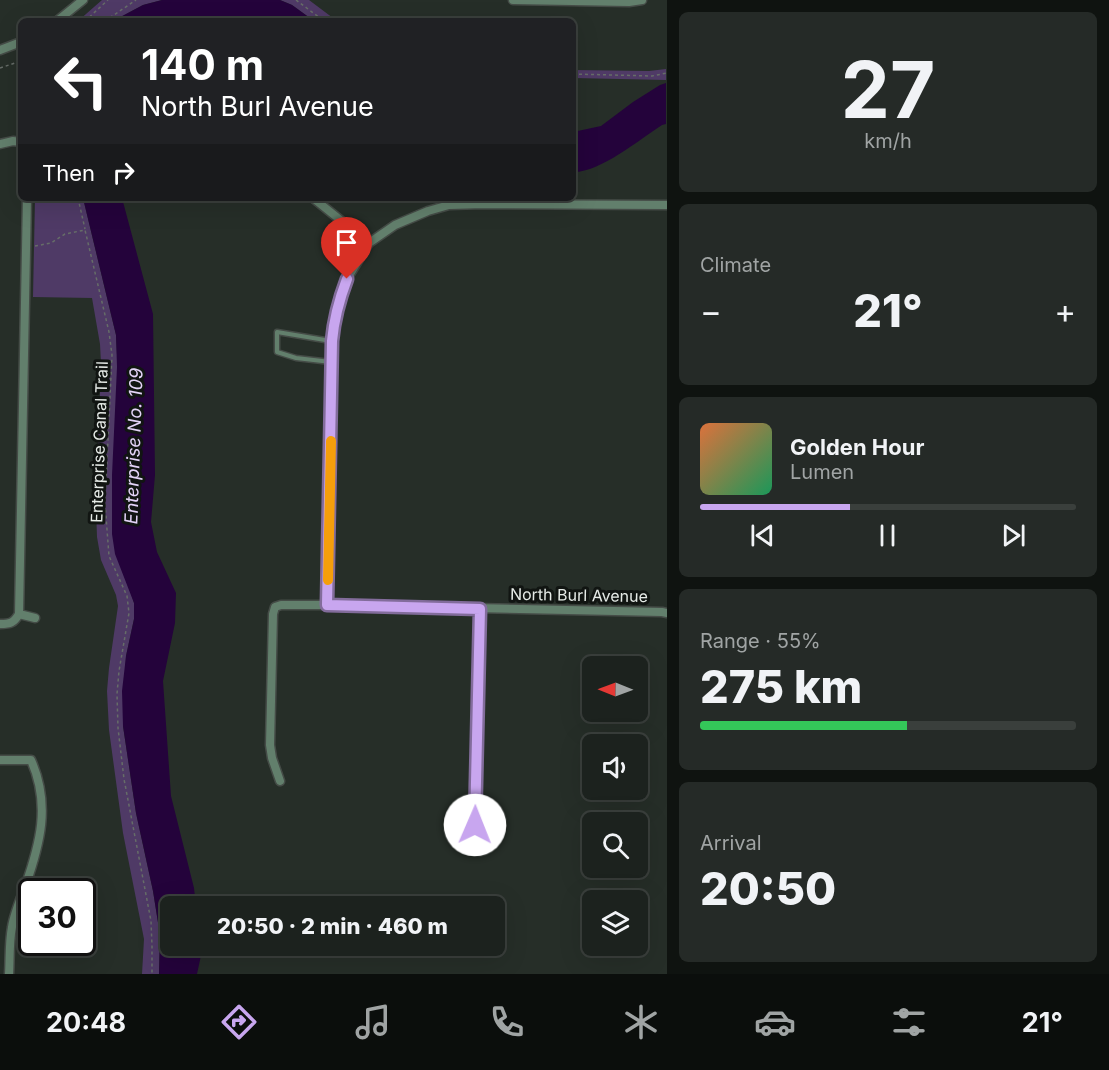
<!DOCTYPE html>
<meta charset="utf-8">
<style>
body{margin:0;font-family:Inter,sans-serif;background:#252a27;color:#f1f3f6;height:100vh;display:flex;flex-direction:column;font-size:22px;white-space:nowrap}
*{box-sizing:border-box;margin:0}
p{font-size:20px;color:#a0a4a4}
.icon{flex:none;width:33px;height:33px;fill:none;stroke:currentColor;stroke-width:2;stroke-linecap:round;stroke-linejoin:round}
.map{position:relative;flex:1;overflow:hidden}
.details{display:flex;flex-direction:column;gap:12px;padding:12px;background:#0f1310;width:442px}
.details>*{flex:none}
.top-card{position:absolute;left:18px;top:18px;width:558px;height:183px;border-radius:9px;box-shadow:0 6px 24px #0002,0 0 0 2px #3a3f3c;background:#202124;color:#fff;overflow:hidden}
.needle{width:39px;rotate:271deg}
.tools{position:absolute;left:582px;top:656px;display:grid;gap:12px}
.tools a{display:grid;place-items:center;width:66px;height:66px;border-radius:9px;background:#1c221e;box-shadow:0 6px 24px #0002,0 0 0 2px #3a3f3c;font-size:30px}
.speed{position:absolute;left:18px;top:878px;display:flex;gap:12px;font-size:30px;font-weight:700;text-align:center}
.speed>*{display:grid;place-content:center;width:78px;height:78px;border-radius:50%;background:#1c221e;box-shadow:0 6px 24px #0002,0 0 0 2px #3a3f3c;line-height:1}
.speed .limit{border:3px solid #111;border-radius:9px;background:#fff;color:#111}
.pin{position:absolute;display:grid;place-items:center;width:51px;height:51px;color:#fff;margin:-62px -26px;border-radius:50% 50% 50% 0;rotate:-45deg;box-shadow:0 0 6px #0007}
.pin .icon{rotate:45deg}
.me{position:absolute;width:66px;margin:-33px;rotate:1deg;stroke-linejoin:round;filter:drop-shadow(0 0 4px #0008)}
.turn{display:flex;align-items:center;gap:21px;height:126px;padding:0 24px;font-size:27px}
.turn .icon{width:78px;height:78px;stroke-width:2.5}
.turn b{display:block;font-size:42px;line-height:51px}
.then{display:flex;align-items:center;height:57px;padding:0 24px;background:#0003;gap:12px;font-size:22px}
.big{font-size:45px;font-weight:800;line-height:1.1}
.details .card{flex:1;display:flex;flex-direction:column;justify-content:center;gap:9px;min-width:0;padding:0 21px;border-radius:9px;background:#252a27}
.details .dial{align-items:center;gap:0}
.dial b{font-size:78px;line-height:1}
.song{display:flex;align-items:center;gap:18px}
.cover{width:72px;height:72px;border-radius:9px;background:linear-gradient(135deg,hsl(20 70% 55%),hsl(150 70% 35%))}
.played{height:6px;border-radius:3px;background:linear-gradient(90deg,#c8a6ef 40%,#3a3f3c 40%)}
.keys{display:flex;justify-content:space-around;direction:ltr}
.heat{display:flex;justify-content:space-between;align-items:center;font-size:33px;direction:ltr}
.charge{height:9px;border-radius:4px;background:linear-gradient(90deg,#34c759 55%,#3a3f3c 0)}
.trip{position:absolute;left:160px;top:896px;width:345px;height:60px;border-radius:9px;background:#1c221e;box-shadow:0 6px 24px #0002,0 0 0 2px #3a3f3c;font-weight:800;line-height:60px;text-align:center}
.dock{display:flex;height:96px;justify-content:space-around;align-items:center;background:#0b0e0c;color:#a0a4a4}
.dock .icon{width:42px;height:42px}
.dock .selected{color:#c8a6ef}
.dock b{font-size:27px;color:#f1f3f6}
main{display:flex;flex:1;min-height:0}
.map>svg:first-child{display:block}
</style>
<main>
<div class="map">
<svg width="667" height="974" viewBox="0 0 667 974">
<rect width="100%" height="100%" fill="#262e28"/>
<path fill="#4f3a66" d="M 102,0 L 162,0 L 143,5 L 113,21 L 78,21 Z
M 280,0 L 309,0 L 337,21 L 314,21 L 292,5 Z
M 666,69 L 666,80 L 573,78 L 573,70 L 649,71 Z
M 35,198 L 83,198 L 116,335 L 129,587 L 134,603 L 134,619 L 126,656 L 123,726 L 136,813 L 153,891 L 160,935 L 159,974 L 142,974 L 144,939 L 123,833 L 109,730 L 107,691 L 109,668 L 118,606 L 116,595 L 101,560 L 97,537 L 96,508 L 101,363 L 100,344 L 92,298 L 33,297 Z"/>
<path fill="#24033b" d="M 162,0 L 280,0 L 292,5 L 314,21 L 113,21 L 143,5 Z
M 666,83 L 666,124 L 662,125 C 639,140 599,173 573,172 L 573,132 L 601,126 L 633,102 L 660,85 Z
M 83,198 L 122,198 L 153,314 L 155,475 L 151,522 L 157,552 L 176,593 L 175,623 L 163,681 L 171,796 L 194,888 L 196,906 L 171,906 L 171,945 L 201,945 L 202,951 L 197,974 L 159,974 L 160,935 L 153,891 L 136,813 L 123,726 L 122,691 L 126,656 L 134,619 L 134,603 L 115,554 L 112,534 L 112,475 L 117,367 L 116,335 Z"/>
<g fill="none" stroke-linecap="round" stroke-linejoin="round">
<g stroke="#454c47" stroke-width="7">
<path id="lane" d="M 331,341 L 277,332 L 277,352 L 296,358 L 331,362"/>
</g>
<g stroke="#454c47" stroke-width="11">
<path id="street" d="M 513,0 L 629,2 L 642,0
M 57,21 L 83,0
M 0,50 L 21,42
M 0,144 L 13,141 L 21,142
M 313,198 L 369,243
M 327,605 L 332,341 L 334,321 L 338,301 L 347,279 L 369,243 L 395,225 L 428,211 L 449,205 L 484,204 L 667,205
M 19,614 L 27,198
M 0,624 C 10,624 14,623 19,614 L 35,618
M 0,760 L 31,760 C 51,805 40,844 25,887 C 20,900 14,914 12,927 C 9,943 10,959 9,974
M 280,781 L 272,758 L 270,745 L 273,614 L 275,607 L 281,605 L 327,605 L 662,612 L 667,613
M 475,825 L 480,609"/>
</g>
<path stroke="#666d68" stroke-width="1.5" stroke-dasharray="3 3" stroke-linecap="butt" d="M 296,0 L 324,21
M 85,21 L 108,0
M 105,21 L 136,0
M 0,68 L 21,61
M 573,74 L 652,76 L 667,73
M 78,198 L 85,229
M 35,246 L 51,243 L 65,234 L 85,230 L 109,332 L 112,355 L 105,503 L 109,556 L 127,596 L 129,613 L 119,671 L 117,694 L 118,728 L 124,779 L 151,921 L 152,946 L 152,974"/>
<use href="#lane" stroke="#627f6c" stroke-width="4"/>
<use href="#street" stroke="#627f6c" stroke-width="8"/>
</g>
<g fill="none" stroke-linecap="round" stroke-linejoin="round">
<g stroke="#826c9b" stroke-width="15">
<path id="route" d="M 347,279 C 339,300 334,319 332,341 L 327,605 L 480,609 L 475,825"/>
</g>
<use href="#route" stroke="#c8a6ef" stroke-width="10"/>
<path stroke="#f59e0b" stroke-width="10" d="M 328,580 L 331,441"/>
</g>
<g text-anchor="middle" stroke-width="6" stroke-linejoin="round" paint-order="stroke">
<g font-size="16" fill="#e6ebe7" stroke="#111512">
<text transform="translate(99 442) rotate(-88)" y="6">Enterprise Canal Trail</text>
<text transform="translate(579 595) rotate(1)" y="6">North Burl Avenue</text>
</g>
<g font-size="18" font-style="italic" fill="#e4d4f8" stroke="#111512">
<text transform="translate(134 446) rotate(-88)" y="6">Enterprise No. 109</text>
</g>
</g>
</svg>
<div class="tools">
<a><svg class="needle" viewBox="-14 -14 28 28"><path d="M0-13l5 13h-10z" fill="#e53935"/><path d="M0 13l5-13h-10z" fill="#a0a4a4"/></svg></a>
<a><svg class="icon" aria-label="sound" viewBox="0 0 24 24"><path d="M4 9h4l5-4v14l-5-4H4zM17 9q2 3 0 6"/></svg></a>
<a><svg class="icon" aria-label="search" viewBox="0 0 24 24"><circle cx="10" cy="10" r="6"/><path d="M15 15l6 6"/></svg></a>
<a><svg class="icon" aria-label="layers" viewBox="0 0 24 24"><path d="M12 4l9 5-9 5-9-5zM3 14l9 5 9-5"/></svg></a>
</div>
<div class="speed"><div class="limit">30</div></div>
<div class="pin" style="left:347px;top:279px;background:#d93025"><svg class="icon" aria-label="arrive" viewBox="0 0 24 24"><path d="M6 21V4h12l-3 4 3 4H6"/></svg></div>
<svg class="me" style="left:475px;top:825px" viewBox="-20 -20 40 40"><circle r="19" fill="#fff"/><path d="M0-13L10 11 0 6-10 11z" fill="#c8a6ef"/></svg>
<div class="trip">20:50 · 2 min · 460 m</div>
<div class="top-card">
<div class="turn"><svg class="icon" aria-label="left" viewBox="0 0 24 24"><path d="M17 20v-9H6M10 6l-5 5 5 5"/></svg><div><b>140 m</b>North Burl Avenue</div></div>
<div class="then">Then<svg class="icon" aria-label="right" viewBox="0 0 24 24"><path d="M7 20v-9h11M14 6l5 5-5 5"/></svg></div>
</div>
</div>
<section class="details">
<div class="card dial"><b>27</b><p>km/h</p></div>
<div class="card"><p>Climate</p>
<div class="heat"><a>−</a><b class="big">21°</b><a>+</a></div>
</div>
<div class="card">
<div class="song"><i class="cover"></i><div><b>Golden Hour</b><p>Lumen</p></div></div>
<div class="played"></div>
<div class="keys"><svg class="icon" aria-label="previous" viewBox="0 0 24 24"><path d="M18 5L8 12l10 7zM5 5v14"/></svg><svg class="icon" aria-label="pause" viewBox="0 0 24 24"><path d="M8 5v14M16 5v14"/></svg><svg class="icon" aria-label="next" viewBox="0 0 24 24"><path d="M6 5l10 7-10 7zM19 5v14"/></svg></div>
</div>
<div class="card"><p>Range · 55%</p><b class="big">275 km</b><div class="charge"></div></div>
<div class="card"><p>Arrival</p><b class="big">20:50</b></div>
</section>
</main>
<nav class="dock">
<b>20:48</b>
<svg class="icon selected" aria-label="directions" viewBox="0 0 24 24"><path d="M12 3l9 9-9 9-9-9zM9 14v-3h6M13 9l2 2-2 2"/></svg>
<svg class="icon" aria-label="music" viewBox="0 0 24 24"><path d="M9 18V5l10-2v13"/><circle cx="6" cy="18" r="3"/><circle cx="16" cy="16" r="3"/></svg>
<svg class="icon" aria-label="phone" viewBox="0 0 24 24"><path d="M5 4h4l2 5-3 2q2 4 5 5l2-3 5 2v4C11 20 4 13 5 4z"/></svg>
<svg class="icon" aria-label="climate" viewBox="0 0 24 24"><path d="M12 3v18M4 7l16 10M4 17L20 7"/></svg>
<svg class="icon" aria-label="car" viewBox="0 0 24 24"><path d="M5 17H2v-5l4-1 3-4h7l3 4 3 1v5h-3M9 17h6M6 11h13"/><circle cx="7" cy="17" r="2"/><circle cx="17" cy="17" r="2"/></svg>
<svg class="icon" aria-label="filters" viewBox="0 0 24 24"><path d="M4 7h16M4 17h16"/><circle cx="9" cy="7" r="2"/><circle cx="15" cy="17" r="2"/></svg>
<b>21°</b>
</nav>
